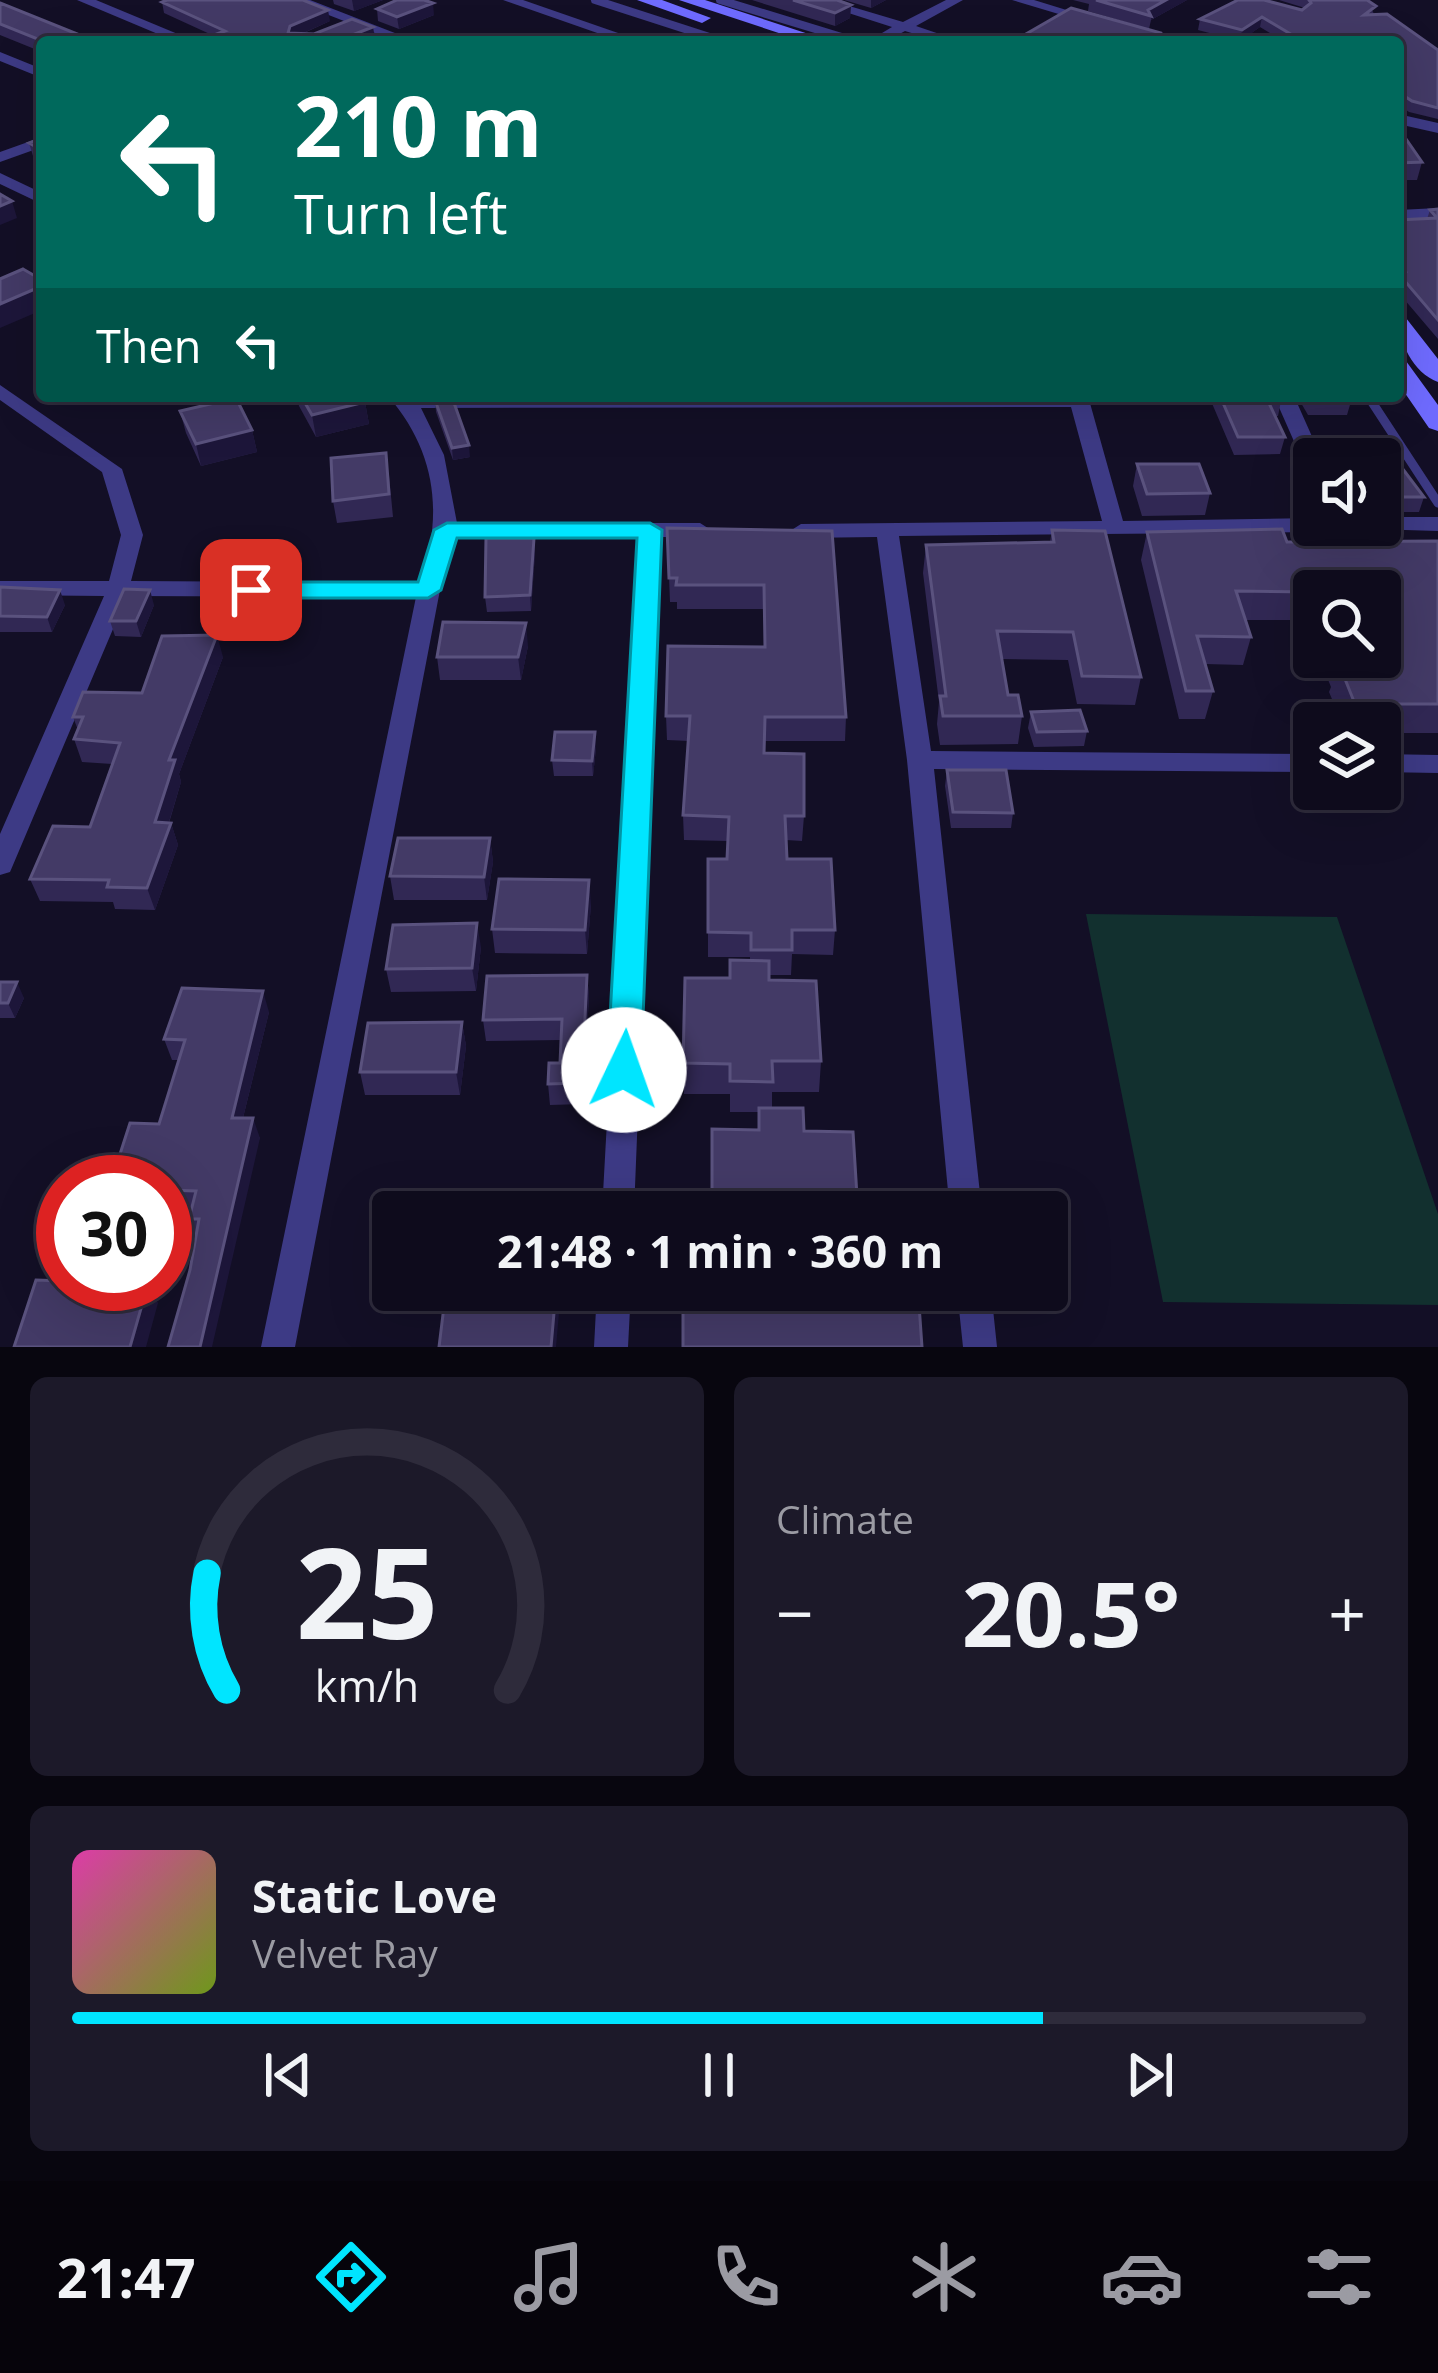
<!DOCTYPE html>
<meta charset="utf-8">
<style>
body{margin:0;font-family:"Open Sans",sans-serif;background:#1c1929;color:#f1f3f6;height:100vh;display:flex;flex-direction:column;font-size:45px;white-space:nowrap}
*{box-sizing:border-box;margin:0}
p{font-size:39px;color:#9b9ba3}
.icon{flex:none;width:66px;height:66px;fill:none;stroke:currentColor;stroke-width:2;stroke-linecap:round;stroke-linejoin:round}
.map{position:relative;height:1347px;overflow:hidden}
.side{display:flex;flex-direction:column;gap:30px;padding:30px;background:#08060f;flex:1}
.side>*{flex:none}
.banner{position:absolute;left:36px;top:36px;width:1368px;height:366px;border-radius:12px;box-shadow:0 12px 48px #0002,0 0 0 3px #2e2b3b;background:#00695c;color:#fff;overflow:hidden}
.buttons{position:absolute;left:1293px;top:438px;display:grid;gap:24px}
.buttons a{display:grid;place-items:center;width:108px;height:108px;border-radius:12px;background:#0e0b1c;box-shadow:0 12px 48px #0002,0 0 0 3px #2e2b3b;font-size:60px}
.speed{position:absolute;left:36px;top:1155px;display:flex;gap:24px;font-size:60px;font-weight:700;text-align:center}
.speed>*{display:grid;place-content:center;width:156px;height:156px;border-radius:50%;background:#0e0b1c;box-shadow:0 12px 48px #0002,0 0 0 3px #2e2b3b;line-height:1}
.speed .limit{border:18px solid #d22;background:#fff;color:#111}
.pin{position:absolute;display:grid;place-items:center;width:102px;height:102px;color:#fff;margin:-51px;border-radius:24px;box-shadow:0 6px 18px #0006}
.me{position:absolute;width:132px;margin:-66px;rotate:3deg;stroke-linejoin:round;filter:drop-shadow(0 0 9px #0008)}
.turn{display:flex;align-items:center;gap:42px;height:252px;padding:0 60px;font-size:54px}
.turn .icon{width:156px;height:156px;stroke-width:2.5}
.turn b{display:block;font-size:84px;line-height:102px}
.then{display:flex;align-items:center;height:114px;padding:0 60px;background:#0003;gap:24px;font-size:45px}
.big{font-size:90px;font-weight:700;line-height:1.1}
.side .tile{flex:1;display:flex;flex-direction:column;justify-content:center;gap:18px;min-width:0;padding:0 42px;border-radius:18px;background:#1c1929}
.side .dial{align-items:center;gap:0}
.dial svg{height:312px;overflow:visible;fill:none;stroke:#2e2b3b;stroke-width:7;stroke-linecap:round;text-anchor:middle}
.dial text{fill:#f1f3f6;stroke:none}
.song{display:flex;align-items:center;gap:36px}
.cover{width:144px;height:144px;border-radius:18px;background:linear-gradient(135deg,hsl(320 70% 55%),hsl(80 70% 35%))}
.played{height:12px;border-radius:6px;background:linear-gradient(90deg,#00e5ff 75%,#2e2b3b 75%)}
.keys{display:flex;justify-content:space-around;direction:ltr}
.heat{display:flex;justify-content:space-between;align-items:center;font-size:66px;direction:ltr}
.side .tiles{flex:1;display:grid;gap:30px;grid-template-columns:1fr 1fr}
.tile:last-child{grid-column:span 2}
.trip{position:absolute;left:372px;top:1191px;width:696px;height:120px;border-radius:12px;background:#0e0b1c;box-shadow:0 12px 48px #0002,0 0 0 3px #2e2b3b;font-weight:700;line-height:120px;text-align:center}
.tab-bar{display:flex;height:192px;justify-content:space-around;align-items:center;background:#06040b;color:#9b9ba3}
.tab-bar .icon{width:84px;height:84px}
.tab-bar .current{color:#00e5ff}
.tab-bar b{font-size:54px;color:#f1f3f6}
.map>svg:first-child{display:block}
</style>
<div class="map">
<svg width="1438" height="1347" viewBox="0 0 1438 1347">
<rect width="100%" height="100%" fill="#130f26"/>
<path fill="#12302f" d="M 1086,914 L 1337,917 L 1438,1214 L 1438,1305 L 1163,1302 Z"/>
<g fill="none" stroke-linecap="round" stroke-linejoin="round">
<path stroke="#3d3a85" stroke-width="8" d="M 595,0 L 725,42
M 720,0 L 858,42"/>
<path stroke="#3d3a85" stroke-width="9" d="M 1368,396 L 1438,503"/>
<path fill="#3d3a85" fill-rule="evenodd" d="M 77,0 L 96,0 L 197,42 L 177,42 Z
M 290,0 L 310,0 L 418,42 L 398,42 Z
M 503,0 L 523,0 L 644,42 L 623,42 Z
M 808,0 L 829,0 L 903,22 L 946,0 L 963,0 L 916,26 L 963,42 L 941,42 L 905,31 L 885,42 L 867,42 L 892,27 Z
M 1012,0 L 1034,0 L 1099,20 L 1092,24 Z
M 0,52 L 42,69 L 42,78 L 0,61 Z
M 1398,114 L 1438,123 L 1438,133 L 1398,124 Z
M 42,137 L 42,147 L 0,162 L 0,152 Z
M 0,173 L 42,193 L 42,204 L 0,184 Z
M 1438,208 L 1438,218 L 1398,220 L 1398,210 Z
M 0,385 L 122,469 L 143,535 L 131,581 L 420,583 C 444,514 436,451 388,396 L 1088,396 L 1123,521 L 1314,518 L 1314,525 L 1325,525 L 1314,532 L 899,536 L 931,751 L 1314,754 L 1314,772 L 934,769 L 982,1212 L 950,1212 L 907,760 L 877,537 L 801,538 L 790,531 L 801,524 L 1102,521 L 1071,407 L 421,408 L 444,455 L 457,523 L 700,523 L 711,530 L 700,537 L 661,537 L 634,1212 L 602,1212 L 639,537 L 456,537 L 440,590 L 295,1347 L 261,1347 L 416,597 L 127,596 L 13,865 L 10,872 L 0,875 L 0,834 L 104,596 L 0,595 L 0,581 L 109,581 L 121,535 L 102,472 L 0,400 Z
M 1274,396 L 1294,396 L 1322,459 L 1314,459 L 1314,470 L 1304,464 Z
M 1380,517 L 1438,517 L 1438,531 L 1372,529 L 1370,525 L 1380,525 Z
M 1380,754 L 1438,755 L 1438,773 L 1380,772 Z
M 597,1290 L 631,1290 L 628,1347 L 594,1347 Z
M 957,1290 L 991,1290 L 997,1347 L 963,1347 Z"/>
<path fill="#6f6bff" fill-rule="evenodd" d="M 637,0 L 662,0 L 711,18 L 702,23 Z
M 679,0 L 705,0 L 833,42 L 806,42 Z
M 1398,316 L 1406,318 L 1438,359 L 1438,382 C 1413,373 1398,341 1398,316 Z
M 1398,359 L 1406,361 L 1438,405 L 1438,431 L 1429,428 L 1398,383 Z"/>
</g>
<path fill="#312854" d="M 333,0 L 383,0 L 354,11 L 334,4 Z
M 752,0 L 837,0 L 851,5 L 850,18 L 835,26 Z
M 844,0 L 886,0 L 871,8 Z
M 1073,0 L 1187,0 L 1151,20 L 1149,29 L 1088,11 L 1089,4 Z
M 1279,0 L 1367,0 L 1374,14 L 1438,50 L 1438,119 L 1409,112 L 1398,104 L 1398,42 L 1285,42 L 1260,27 L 1240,41 L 1198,30 L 1200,19 L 1302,10 L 1305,8 Z
M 162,2 L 330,21 L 302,34 L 375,38 L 212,35 L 164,13 Z
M 0,3 L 97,42 L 42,42 L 42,52 L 0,35 Z
M 377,9 L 434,15 L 399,29 L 378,21 Z
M 42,138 L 42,161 L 33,156 L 29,143 Z
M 1398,139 L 1422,162 L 1417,180 L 1398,180 Z
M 1438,209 L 1438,339 L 1398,292 L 1398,220 L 1427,219 L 1430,210 Z
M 297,396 L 362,396 L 365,402 L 369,424 L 316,437 L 299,406 Z
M 1119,396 L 1282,396 L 1278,416 L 1275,416 L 1285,437 L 1280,454 L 1234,455 L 1211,401 L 1120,401 Z
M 1297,396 L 1351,396 L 1352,398 L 1347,415 L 1308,415 Z
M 435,400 L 470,457 L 453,460 L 436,412 Z
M 180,411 L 252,430 L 257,452 L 201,466 L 186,433 Z
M 1380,461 L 1424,497 L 1419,512 L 1386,512 L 1380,502 Z
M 1137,464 L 1210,493 L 1205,515 L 1142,516 L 1133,486 Z
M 389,475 L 393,517 L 337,523 L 333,501 Z
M 667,528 L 832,531 L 846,717 L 845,741 L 764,741 L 764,753 L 804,816 L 802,841 L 786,840 L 787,859 L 835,930 L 833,955 L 792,954 L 791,975 L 769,975 L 769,980 L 821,1061 L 819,1092 L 772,1092 L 772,1108 L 758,1130 L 759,1112 L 730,1112 L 730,1094 L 684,1094 L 683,1063 L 730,978 L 750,961 L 750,957 L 708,957 L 708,859 L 727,859 L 728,841 L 684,840 L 683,815 L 689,741 L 667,740 L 666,716 L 764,647 L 764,609 L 677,609 L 677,602 L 670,602 Z
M 1052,530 L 1141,677 L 1135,705 L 1077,704 L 1068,660 L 1001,659 L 1008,695 L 1022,716 L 1018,744 L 940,745 L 937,724 L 939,702 L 923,573 L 926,545 L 1050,542 Z
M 1147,532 L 1287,542 L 1438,541 L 1438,733 L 1380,733 L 1380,723 L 1342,723 L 1329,692 L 1331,687 L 1319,657 L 1380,657 L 1314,591 L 1314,644 L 1304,620 L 1245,620 L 1251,637 L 1243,665 L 1205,664 L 1213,691 L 1205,719 L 1179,719 L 1141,560 Z
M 534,538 L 535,553 L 531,611 L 487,612 L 485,597 Z
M 0,587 L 65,605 L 52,632 L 0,632 Z
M 154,605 L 141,637 L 115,636 L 110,621 Z
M 528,646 L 521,680 L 440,680 L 437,657 Z
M 223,657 L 179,774 L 181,782 L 169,823 L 171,823 L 178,845 L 155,910 L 115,909 L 113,902 L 40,901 L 30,879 L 90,827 L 112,764 L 82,762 L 74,739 L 78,730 L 73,717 L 142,693 Z
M 1031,712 L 1087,731 L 1084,746 L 1034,747 L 1028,728 Z
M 596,748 L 593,776 L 554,776 L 552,760 Z
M 947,770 L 1013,813 L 1011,828 L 951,828 L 945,786 Z
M 490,838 L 493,862 L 487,900 L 394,900 L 390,876 Z
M 591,904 L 587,954 L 495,953 L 492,929 Z
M 481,947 L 476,991 L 391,992 L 386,969 Z
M 587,975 L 589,996 L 583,1104 L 550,1105 L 548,1084 L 560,1063 L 561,1040 L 486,1041 L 483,1020 Z
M 0,982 L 24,998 L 15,1018 L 0,1018 Z
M 269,1012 L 243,1118 L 260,1138 L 190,1270 L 196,1238 L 189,1219 L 191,1210 L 165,1210 L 165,1182 L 179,1060 L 172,1060 L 164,1039 Z
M 462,1022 L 466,1046 L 460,1095 L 365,1095 L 360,1072 Z"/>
<path fill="#1d163a" d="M 352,0 L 383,0 L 354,11 Z
M 871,0 L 886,0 L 871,8 Z
M 1166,0 L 1187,0 L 1151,20 L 1151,16 L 1148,10 Z
M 433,3 L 434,15 L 399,29 L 397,17 Z
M 851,5 L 850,18 L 835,26 L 835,13 Z
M 328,10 L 330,21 L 292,38 L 288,33 L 290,26 Z
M 1262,17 L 1260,27 L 1240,41 L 1242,30 Z
M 373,27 L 375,38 L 366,42 L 343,42 L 342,39 Z
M 12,201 L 17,218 L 0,225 L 0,206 Z
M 42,286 L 42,310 L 0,328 L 0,304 Z
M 365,402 L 369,424 L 316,437 L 312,415 Z
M 252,430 L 257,452 L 201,466 L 196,444 Z
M 469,445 L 470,457 L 453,460 L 452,448 Z
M 534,538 L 535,553 L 531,611 L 530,595 Z
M 60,590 L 65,605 L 52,632 L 47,617 Z
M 150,590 L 154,605 L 141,637 L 136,621 Z
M 526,623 L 528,646 L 521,680 L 518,657 Z
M 217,635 L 223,657 L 179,774 L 181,782 L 162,845 L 155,822 L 169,760 Z
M 595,732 L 596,748 L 593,776 L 592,761 Z
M 171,823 L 178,845 L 155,910 L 147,888 Z
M 490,838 L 493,862 L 487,900 L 484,877 Z
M 589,880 L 591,904 L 587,954 L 585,930 Z
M 477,923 L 481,947 L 476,991 L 472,968 Z
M 587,975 L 589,996 L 583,1104 L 582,1083 Z
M 17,982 L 24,998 L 15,1018 L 8,1003 Z
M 263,991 L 269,1012 L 238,1138 L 232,1118 Z
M 462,1022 L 466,1046 L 460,1095 L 456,1072 Z
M 253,1118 L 260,1138 L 212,1347 L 200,1347 Z
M 148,1284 L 158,1303 L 146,1347 L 130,1347 Z
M 556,1290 L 561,1290 L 556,1347 L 551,1347 Z"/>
<path fill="#433a66" stroke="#5a527e" stroke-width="3" d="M 167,0 L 303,0 L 328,10 L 290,26 L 288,33 L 314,34 L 352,19 L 373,27 L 342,39 L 351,42 L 195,42 L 225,31 L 162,2 Z
M 397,0 L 424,0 L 433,3 L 397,17 L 377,9 Z
M 793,0 L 837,0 L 851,5 L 835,13 Z
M 1096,0 L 1166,0 L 1148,10 L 1151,16 Z
M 1238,0 L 1264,0 L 1302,10 L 1311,3 L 1309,0 L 1367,0 L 1376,6 L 1364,15 L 1387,14 L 1438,50 L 1438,108 L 1412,101 L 1398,92 L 1398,42 L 1304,42 L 1262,17 L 1242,30 L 1200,19 Z
M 0,3 L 97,42 L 45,42 L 0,24 Z
M 1071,8 L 1161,33 L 1166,42 L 1012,42 Z
M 42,138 L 42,150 L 29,143 Z
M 1398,139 L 1406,139 L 1422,162 L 1398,163 Z
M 0,194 L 12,201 L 0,206 Z
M 1438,209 L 1438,320 L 1398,273 L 1398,271 L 1405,271 L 1398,262 L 1398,220 L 1437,218 L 1430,210 Z
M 23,269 L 42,280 L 42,286 L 0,304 L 0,279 Z
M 301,396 L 362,396 L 365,402 L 312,415 Z
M 1220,396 L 1282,396 L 1282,399 L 1267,399 L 1285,437 L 1238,437 Z
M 1311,396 L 1351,396 L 1352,398 L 1312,398 Z
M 236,398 L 252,430 L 196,444 L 180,411 Z
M 435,400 L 453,400 L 469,445 L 452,448 Z
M 386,453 L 389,494 L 333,501 L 331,458 Z
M 1396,460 L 1424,497 L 1391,497 L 1380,479 L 1380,461 Z
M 1137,464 L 1199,464 L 1210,493 L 1147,494 Z
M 667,528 L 832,531 L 846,717 L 765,717 L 764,753 L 804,754 L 804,816 L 785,816 L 787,859 L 831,859 L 835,930 L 792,930 L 792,950 L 751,950 L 751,933 L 708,932 L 708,859 L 727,859 L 729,817 L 683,815 L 690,716 L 666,716 L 668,646 L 765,647 L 764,585 L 676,585 L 677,578 L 669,578 Z
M 1282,529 L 1287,542 L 1438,541 L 1438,704 L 1355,704 L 1339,664 L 1343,664 L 1340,657 L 1380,657 L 1380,591 L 1314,591 L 1314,595 L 1313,592 L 1236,591 L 1251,637 L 1197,636 L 1213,691 L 1186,691 L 1147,532 Z
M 1052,530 L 1105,531 L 1141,677 L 1082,676 L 1073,632 L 997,631 L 1008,695 L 1018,695 L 1022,716 L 943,716 L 940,696 L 946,696 L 926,545 L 1054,542 Z
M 486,538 L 534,538 L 530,595 L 485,597 Z
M 0,587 L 60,590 L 47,617 L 0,616 Z
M 124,589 L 150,590 L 136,621 L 110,621 Z
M 443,622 L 526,623 L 518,657 L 437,657 Z
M 217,635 L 169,760 L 175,760 L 155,822 L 171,823 L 147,888 L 107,887 L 109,880 L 30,879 L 53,826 L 90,827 L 120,743 L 74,739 L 83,717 L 73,717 L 83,692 L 142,693 L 162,636 Z
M 1080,710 L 1087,731 L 1037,732 L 1031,712 Z
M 555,732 L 595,732 L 592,761 L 552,760 Z
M 947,770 L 1006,770 L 1013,813 L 953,812 Z
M 398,838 L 490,838 L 484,877 L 390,876 Z
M 499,879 L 589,880 L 585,930 L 492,929 Z
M 477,923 L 472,968 L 386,969 L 393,925 Z
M 730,960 L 769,961 L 769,980 L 816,981 L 821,1061 L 772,1061 L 773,1082 L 730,1081 L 730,1064 L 683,1063 L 685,978 L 730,978 Z
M 587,975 L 582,1083 L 548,1084 L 549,1063 L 560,1063 L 562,1019 L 483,1020 L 487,976 Z
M 0,982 L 17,982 L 8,1003 L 0,1003 Z
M 182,988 L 263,991 L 232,1118 L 253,1118 L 200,1347 L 168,1347 L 190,1270 L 199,1219 L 189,1219 L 196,1191 L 165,1190 L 165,1182 L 111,1182 L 130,1123 L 159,1124 L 185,1040 L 164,1039 Z
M 462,1022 L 456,1072 L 360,1072 L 368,1023 Z
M 759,1108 L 803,1108 L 804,1131 L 853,1132 L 858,1212 L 712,1212 L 712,1129 L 759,1130 Z
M 460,1194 L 566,1196 L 564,1212 L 457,1212 Z
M 36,1280 L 63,1281 L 63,1284 L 148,1284 L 130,1347 L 14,1347 Z
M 446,1290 L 556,1290 L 551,1347 L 439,1347 Z
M 738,1290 L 783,1290 L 784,1300 L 871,1299 L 870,1290 L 918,1290 L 922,1347 L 683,1347 L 683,1295 L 738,1294 Z"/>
<path fill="#00e5ff" stroke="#0095a6" stroke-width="3" d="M 447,523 L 650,523 L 662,530 L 641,1070 L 636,1081 L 624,1085 L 612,1081 L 607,1070 L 637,538 L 457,538 L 441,590 L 428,598 L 251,598 L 238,590 L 251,582 L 418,582 L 434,530 Z"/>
</svg>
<div class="buttons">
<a><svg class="icon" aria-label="sound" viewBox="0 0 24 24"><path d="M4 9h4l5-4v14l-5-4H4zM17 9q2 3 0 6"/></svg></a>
<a><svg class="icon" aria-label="search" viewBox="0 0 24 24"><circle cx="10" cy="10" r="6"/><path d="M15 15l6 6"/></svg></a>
<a><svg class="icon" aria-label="layers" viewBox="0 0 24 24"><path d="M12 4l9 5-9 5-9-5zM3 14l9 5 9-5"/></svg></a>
</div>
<div class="speed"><div class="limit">30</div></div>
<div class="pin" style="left:251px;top:590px;background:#d93025"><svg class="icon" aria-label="arrive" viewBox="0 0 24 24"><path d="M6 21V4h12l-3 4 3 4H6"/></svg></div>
<svg class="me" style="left:624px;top:1070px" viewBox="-20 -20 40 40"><circle r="19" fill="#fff"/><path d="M0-13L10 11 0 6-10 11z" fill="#00e5ff"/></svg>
<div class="trip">21:48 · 1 min · 360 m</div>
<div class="banner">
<div class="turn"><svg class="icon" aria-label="left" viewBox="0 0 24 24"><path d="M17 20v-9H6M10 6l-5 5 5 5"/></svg><div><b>210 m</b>Turn left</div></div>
<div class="then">Then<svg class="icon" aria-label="left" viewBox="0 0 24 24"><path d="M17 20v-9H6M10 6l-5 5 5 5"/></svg></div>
</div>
</div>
<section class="side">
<div class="tiles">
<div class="tile dial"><svg viewBox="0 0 100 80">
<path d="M14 69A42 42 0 1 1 86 69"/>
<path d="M14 69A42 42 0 0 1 9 39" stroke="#00e5ff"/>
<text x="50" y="56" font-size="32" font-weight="700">25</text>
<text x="50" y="72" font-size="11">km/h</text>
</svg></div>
<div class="tile"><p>Climate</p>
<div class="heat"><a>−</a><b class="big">20.5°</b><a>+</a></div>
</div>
<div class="tile">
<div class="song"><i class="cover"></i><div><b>Static Love</b><p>Velvet Ray</p></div></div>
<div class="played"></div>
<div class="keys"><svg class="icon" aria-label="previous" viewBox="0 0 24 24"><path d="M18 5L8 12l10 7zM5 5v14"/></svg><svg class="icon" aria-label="pause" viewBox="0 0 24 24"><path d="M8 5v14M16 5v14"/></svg><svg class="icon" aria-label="next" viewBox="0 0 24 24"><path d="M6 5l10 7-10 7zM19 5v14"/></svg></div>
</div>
</div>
</section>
<nav class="tab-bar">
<b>21:47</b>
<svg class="icon current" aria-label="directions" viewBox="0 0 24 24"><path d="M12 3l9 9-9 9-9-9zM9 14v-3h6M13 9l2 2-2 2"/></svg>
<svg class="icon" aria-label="music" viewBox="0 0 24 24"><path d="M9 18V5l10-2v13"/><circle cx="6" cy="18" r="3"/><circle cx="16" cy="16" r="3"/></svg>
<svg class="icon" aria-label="phone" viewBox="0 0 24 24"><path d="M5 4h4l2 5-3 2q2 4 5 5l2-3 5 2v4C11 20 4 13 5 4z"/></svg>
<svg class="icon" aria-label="climate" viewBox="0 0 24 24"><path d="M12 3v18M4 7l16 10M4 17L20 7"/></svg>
<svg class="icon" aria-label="car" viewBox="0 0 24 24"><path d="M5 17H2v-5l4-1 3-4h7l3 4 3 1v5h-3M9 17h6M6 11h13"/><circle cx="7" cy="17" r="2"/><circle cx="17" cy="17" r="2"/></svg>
<svg class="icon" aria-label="filters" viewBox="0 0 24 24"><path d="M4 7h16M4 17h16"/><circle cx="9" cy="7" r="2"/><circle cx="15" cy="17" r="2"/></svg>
</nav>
